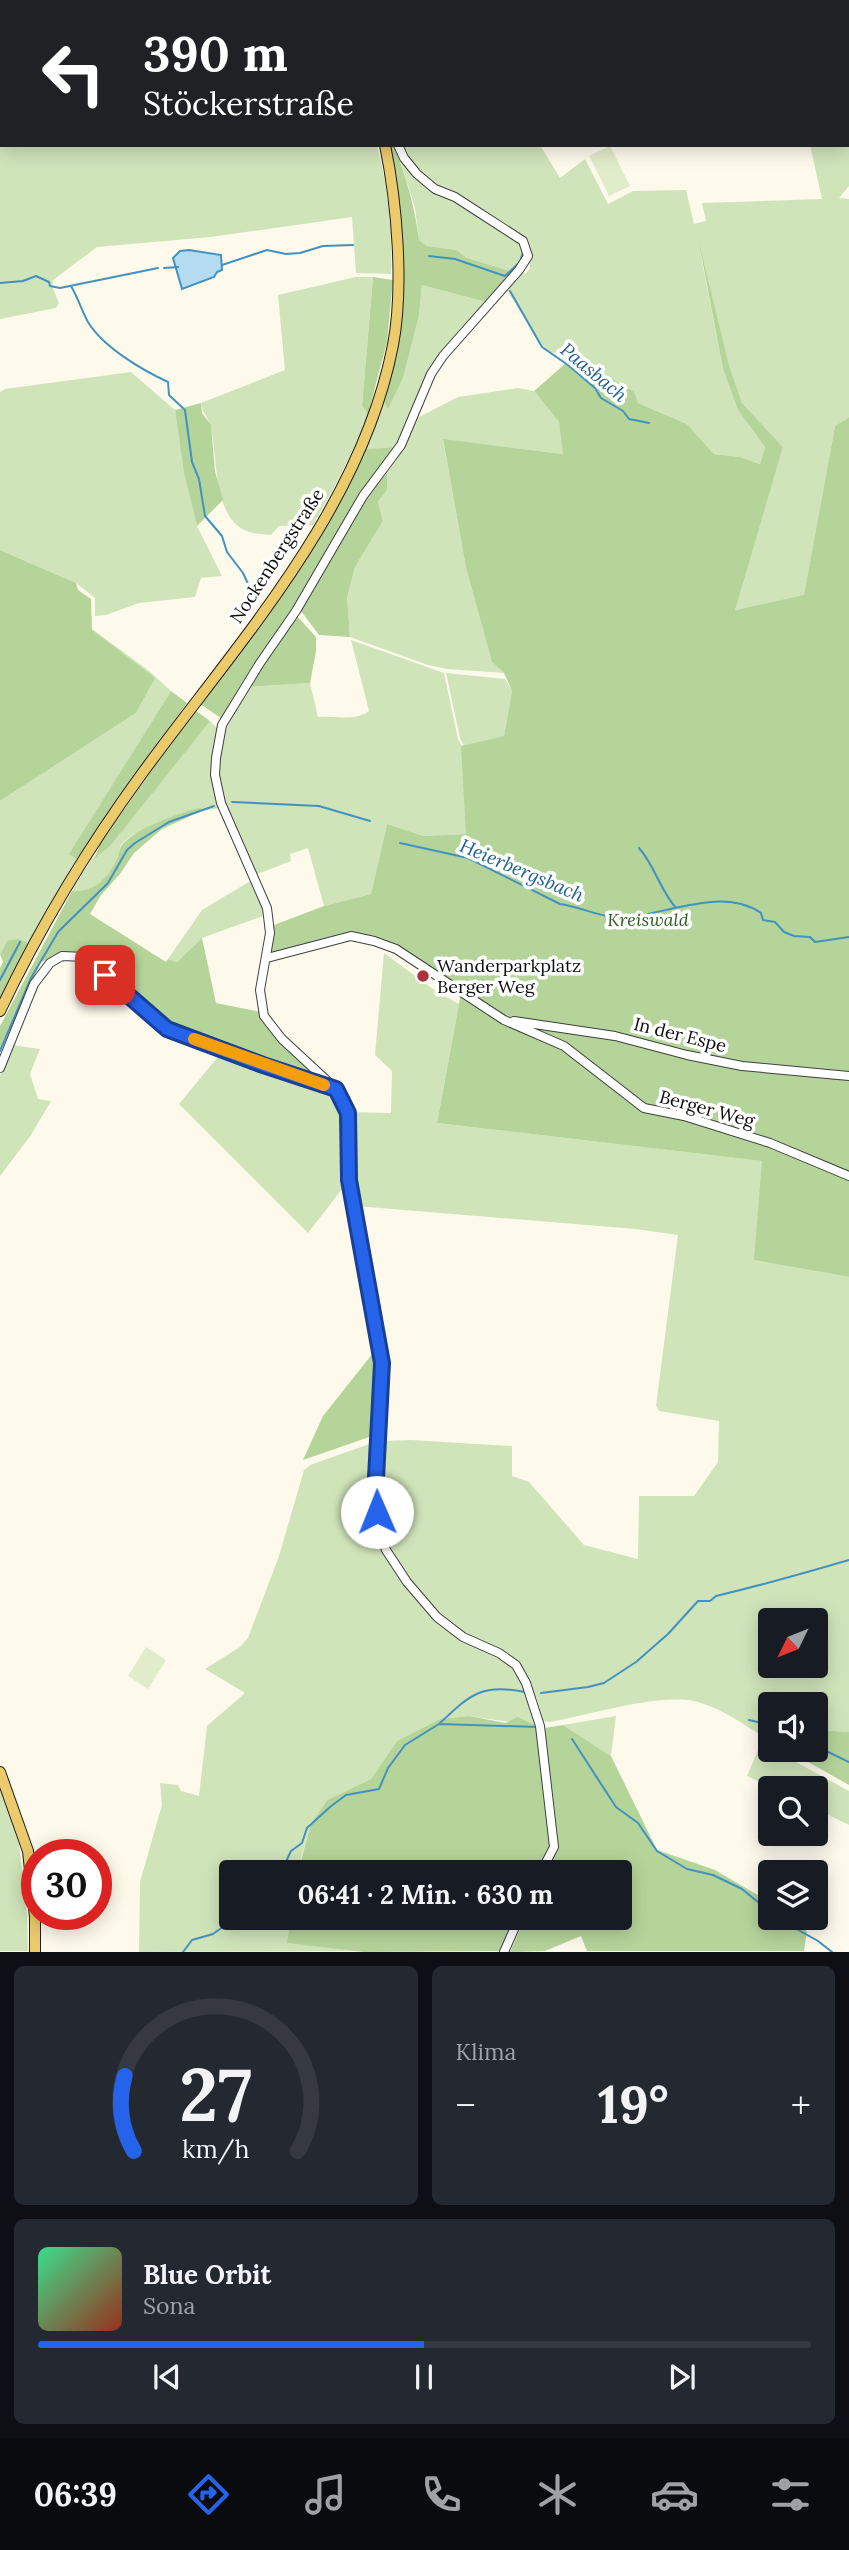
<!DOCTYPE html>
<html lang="de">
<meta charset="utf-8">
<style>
body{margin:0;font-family:Lora,serif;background:#242831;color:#f1f3f6;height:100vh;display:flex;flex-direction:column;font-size:26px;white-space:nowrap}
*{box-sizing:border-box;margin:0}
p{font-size:23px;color:#9ea1a6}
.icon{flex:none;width:38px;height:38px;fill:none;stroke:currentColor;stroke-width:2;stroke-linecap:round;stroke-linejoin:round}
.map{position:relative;height:1952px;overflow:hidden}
.drawer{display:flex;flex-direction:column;gap:14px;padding:14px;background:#0d0f14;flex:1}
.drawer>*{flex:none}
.hud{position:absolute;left:0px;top:0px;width:850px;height:147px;box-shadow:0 4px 18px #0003;background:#202124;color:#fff;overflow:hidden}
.needle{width:46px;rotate:227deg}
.controls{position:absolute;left:758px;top:1608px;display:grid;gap:14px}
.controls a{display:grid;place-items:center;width:70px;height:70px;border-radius:7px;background:#171b24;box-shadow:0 4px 18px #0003;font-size:35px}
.speed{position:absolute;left:21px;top:1839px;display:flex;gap:14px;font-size:35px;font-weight:700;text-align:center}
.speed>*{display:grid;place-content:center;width:91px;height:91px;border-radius:50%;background:#171b24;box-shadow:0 4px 18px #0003;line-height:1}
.speed .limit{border:10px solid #d22;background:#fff;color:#111}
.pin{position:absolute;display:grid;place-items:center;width:60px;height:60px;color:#fff;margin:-30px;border-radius:14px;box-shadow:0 4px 10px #0006}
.me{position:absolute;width:77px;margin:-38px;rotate:359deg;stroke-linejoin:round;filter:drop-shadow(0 0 5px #0008)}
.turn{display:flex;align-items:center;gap:24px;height:147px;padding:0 28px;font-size:32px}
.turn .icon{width:91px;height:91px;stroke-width:2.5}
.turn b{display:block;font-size:49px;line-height:60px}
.big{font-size:52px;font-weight:700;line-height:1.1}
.drawer .card{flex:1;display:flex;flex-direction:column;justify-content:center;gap:10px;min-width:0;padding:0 24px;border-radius:10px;background:#242831}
.drawer .dial{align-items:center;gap:0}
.dial svg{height:182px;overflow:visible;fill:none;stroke:#363941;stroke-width:7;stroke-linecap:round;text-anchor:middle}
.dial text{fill:#f1f3f6;stroke:none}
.song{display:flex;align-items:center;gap:21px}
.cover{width:84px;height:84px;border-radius:10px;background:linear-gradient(135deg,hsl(150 70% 55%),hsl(10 70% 35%))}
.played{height:7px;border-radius:4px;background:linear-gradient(90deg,#2563eb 50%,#363941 50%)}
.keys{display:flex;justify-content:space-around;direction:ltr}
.heat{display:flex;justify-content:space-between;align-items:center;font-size:38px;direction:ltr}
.drawer .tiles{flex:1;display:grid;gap:14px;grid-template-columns:1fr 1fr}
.card:last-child{grid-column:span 2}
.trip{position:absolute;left:219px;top:1860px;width:413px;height:70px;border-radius:7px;background:#171b24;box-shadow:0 4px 18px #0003;font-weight:700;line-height:70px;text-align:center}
.menu{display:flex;height:112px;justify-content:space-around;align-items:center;background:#090b0e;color:#9ea1a6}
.menu .icon{width:49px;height:49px}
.menu .on{color:#2563eb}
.menu b{font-size:32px;color:#f1f3f6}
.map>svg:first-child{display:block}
</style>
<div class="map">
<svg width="849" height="1952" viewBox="0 0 849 1952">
<rect width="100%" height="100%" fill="#fdfaec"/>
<path fill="#d0e4b9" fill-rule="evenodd" d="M 849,13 L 849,186 L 839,198 L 849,199 L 849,417 L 835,426 L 804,596 L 734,610 L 783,447 L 742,403 L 729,365 L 700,251 L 723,369 L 738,410 L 765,447 L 760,464 L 740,457 L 714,454 L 687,424 L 638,403 L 574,356 L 549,352 L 540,343 L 507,290 L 520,274 L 526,273 L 530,268 L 528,245 L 435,186 L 418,172 L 401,145 L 540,145 L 560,178 L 585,159 L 608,204 L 633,191 L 686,190 L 694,224 L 706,221 L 702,203 L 822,199 L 810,145 L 849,145 Z
M 0,95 L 2,145 L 377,145 C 388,187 393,231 391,274 L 356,273 L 352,217 L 211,237 L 97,247 L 53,280 L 52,286 L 59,303 L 56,308 L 0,319 Z
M 399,157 L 421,183 L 454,199 L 522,244 L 524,255 L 513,272 L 467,258 L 457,250 L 427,246 L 419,240 L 415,208 Z
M 356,277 L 373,277 L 362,406 L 368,414 C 353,453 334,489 313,525 L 279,526 L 271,535 C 264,534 255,534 249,532 C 212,520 218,457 211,428 C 209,418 202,413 201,403 L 285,370 L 278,295 Z
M 422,285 L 486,302 L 444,350 L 396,447 L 366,449 L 383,399 L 388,408 L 403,378 L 419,316 Z
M 131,372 L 175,410 L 184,474 L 197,526 L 222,576 L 201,578 L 195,597 L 139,603 L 106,615 L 95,616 L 95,598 L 76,583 L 0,550 L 0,392 L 5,389 Z
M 518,388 L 534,391 L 559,422 L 564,454 L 443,440 L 466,568 L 492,662 L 504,673 L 447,669 L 428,665 L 350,637 L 347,598 L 355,567 L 383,521 L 378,502 L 387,490 L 387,473 L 405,447 L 417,418 L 458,397 Z
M 73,585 C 93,600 83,610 92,629 L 148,670 L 171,691 L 70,853 L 77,858 L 29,943 L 19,939 L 8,940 L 0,954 L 0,801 L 136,713 L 144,698 L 102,729 Z
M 351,640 L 444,673 L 458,739 L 462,746 L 467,834 L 424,836 L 387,824 L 371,894 L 324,906 L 308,848 L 290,854 L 291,861 L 255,875 C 221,797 198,767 248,687 L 310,683 L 318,717 C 335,716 357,721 369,711 Z
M 446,673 L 505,679 L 512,691 L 504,736 L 464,746 L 460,738 Z
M 210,721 L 218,729 C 211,755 210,783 220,808 L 201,811 L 201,807 C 177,816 140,825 122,844 C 119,848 119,854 117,859 C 107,879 94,892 72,891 L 91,860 Z
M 252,880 L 266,915 L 202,938 L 177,962 L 168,959 L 202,910 Z
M 384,953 L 437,992 L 459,1004 L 437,1123 L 763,1161 L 755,1260 L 849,1277 L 849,1732 L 816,1730 L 816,1704 L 770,1704 L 770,1723 L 765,1738 C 743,1724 720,1707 694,1701 C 654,1694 591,1715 550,1722 L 543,1721 L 537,1699 L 522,1670 L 441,1618 L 412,1585 L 390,1553 L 381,1523 L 378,1494 L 382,1446 L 386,1441 L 411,1440 L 512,1446 L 512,1476 L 529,1482 L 584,1545 L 638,1559 L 639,1496 L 694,1496 L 718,1462 L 719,1421 L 659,1411 L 656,1406 L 678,1235 L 636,1229 L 356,1206 C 351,1175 354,1143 350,1112 L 391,1113 L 392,1071 L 375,1055 ZM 770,1620 L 816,1620 L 816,1666 L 770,1666 Z
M 12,1045 L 40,1049 L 30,1074 L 38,1099 L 51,1101 L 31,1135 L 0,1176 L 0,1075 Z
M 222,1052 L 333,1091 L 344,1113 L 346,1184 L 308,1233 L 179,1104 Z
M 375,1442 L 377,1530 L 388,1560 L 413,1595 L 439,1623 L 515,1668 L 524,1684 L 537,1726 L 469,1716 L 440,1719 L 397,1741 L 371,1779 L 327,1800 L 311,1823 L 297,1872 L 231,1872 L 231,1918 L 291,1918 L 288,1943 L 364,1951 L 139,1952 L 140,1882 L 162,1805 L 160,1783 L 178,1785 L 181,1791 L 199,1796 L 207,1726 L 245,1693 L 205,1669 L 240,1647 L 248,1638 L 279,1556 L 304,1470 L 310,1465 Z
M 616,1716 L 611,1756 L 563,1725 Z
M 761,1743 L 770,1750 L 774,1750 L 849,1791 L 849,1825 L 816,1809 L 816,1788 L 773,1788 L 747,1776 Z
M 0,1790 L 19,1844 L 27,1913 L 28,1951 L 0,1951 Z"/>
<path fill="#b5d49a" d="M 389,145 L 394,145 C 406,177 415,207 419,240 L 427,246 L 457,250 L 467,258 L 513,272 L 486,302 L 422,285 L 419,316 L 403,378 L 388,409 L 383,399 C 409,312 406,233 389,145 Z
M 699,243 L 729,365 L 742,403 L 783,447 L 735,610 L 804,595 L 835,426 L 849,417 L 849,1277 L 754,1260 L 762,1161 L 437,1123 L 461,993 L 395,947 L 351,934 L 271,956 L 274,925 L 324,906 L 371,894 L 387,824 L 424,836 L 466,834 L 461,746 L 504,736 L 512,691 L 504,673 L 492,662 L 466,568 L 443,439 L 563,454 L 559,422 L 534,391 L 574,356 L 634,392 L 638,403 L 687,424 L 714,454 L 740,457 L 760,464 L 765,447 L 738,410 L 723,369 Z
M 373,277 L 393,280 L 387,342 L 368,414 L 362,406 Z
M 201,403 L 202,413 L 211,425 L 215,471 L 223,500 L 197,526 L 184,474 L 175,410 Z
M 396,447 L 356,502 L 326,550 L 294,610 L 221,718 L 200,704 L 304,560 L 342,498 L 366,449 Z
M 387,473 L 387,490 L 378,502 L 383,521 L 355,567 L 347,598 L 350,637 L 319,635 L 301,611 L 358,508 Z
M 0,550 L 76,583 L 78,590 L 91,599 L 92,630 L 155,678 L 136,713 L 0,801 Z
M 297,616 L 316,637 L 316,651 L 310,683 L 248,687 Z
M 171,691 L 187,703 L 77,859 L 69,854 Z
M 195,710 L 210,721 L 110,846 L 95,858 L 100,844 L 118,818 Z
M 201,807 L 201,811 L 162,829 L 134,853 L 120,874 L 101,895 L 90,914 L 166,962 L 168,959 L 177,962 L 202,938 L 216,1003 L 261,1012 L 330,1085 L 168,1027 L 85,956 L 61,955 L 41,962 L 0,1051 L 0,1026 L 72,891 C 94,892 107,879 117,859 C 119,854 119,848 123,844 C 140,825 177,815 201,807 Z
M 19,939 L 29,943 L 0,1001 L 0,968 L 3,962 L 0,954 L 8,940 Z
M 377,1348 L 380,1364 L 375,1435 L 303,1460 L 323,1416 Z
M 469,1716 L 506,1723 L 517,1717 L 537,1726 L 550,1845 L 537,1872 L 298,1872 L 311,1823 L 327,1800 L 371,1779 L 397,1741 L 440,1719 Z
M 563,1725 L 611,1756 L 657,1850 L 715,1870 L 763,1898 L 770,1903 L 770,1918 L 790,1918 L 807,1931 L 804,1951 L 587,1951 L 581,1936 L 545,1951 L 510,1952 L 525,1918 L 620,1918 L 620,1872 L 546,1872 L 558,1847 L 544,1728 Z
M 816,1730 L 849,1732 L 849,1785 L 787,1750 L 816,1750 Z
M 291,1918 L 515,1918 L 499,1951 L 364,1952 L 287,1943 Z"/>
<path fill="#e1ecca" d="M 610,146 L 630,186 L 609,196 L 589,156 Z
M 146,1647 L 166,1660 L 148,1689 L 128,1676 Z"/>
<path fill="#b5dbf0" stroke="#4391c0" stroke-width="2" d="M 189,250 L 221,255 L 222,270 L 217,272 L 214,277 L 182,289 L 173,258 L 180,251 Z"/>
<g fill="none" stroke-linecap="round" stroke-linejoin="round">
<path stroke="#4391c0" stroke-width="2" d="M 429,256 L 455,259 L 505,276 L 520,262 L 523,252
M 222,265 L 267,250 L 286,254 L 300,253 L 323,246 L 353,245
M 164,268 L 178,267
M 0,283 L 23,281 L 36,276 L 49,282 L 50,286 L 60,288 L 158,268
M 71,286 C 78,298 82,311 88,322 C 103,347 142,370 168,382 L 169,395 L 185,410 L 192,462 L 199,479 L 205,516 L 222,536 L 227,552 L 243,573 L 250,588 L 251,599
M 510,291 L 542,347 L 568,365 L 595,388 L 601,398 L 623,411 L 629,419 L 649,423
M 232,802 L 319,806 L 370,821
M 400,843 L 468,858 L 560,904 C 583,907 604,920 629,917 C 669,913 724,887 761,913 L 763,920 L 775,922 L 784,932 L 794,936 L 810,937 L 815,942 L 849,937
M 639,848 C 655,866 660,890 676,908
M 0,980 L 20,942
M 0,1051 L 31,978 L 58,932 L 108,883 L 127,850 L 135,843 L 169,822 L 214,806
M 541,1693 L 588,1687 L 604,1683 L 636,1662 L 668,1634 L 698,1601 L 710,1601 L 716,1596 C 762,1585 805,1573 849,1560
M 749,1720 L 770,1725
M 439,1724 C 470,1695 481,1683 525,1692
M 572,1739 L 616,1807 L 638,1823 L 657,1851 L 687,1869 L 713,1875 L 742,1889 L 770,1912
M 816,1746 L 849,1762
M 281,1872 L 291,1851 L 302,1843 L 307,1828 L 330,1807 L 346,1795 L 379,1789 L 388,1768 L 405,1745 L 439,1724 L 538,1727
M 777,1918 L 818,1941 L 832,1952
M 183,1952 L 192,1940 L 213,1934 L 235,1918"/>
<g stroke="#3f3f3f" stroke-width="10">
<path id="minor" d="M 539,0 L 541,2
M 414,2 L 414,0
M 398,145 L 404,158 L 417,174 L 435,189 L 455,197 L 523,241 L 528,256 L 519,270 L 443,356 L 431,374 L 401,445 L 363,496 L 296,611 L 260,663 L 222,725 L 216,758 L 215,775 L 221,803 L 267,908 L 270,933 L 260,990 L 264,1016 L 282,1039 L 336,1089 L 348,1113 L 349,1180 L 382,1363 L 375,1497 L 379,1527 L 386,1550 L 407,1582 L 437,1617 L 463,1637 L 499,1653 L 516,1665 L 526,1683 L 540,1726 L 554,1847 L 541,1872
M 267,958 L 351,936 L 374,941 L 396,949 L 504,1020 L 564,1046 L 644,1108 L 684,1116 L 770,1143 L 849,1176
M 514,1021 L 615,1036 L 687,1055 L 742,1066 L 849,1076
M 0,1068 L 34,984 L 50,963 L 62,956 L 85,957 L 167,1029 L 263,1065 L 333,1088
M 504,1952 L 519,1918"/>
</g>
<g stroke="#1d1d1d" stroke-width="12">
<path id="major" d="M 347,0 L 348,2
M 0,1011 C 39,929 87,849 141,775 C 237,643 361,511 393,345 C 404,287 397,203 385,145
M 0,1772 L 28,1851 L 35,1917 L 35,1952"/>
</g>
<use href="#minor" stroke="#fff" stroke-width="8"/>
<use href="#major" stroke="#eccb6d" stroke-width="10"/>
</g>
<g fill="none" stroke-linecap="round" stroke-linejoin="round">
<g stroke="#184099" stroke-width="18">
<path id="route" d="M 105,975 L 167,1029 L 263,1065 L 336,1089 L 348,1113 L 349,1180 L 382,1363 L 375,1497 L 377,1512"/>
</g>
<use href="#route" stroke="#2563eb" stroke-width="12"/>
<path stroke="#f59e0b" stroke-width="12" d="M 194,1039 L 324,1085"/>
</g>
<circle fill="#af3139" stroke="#fff" stroke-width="2.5" cx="423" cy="976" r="7"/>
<g text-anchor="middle" stroke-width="7" stroke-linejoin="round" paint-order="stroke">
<g font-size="18" fill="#0c0c0c" stroke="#fff">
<text transform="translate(277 556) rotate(-57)" y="6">Nockenbergstraße</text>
<text transform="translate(680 1035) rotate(14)" y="6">In der Espe</text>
<text transform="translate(707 1109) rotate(15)" y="6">Berger Weg</text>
</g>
<g font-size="18" font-style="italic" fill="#305d22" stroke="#fff">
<text x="648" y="926">Kreiswald</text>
</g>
<g font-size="18" fill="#0c0c0c" stroke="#fff" text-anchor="start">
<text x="437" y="972">Wanderparkplatz<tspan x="437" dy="21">Berger Weg</tspan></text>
</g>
<g font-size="19" font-style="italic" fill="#216291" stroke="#fff">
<text transform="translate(594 372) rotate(40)" y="7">Paasbach</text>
<text transform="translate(522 870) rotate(23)" y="7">Heierbergsbach</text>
</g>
</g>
</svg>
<div class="controls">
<a><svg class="needle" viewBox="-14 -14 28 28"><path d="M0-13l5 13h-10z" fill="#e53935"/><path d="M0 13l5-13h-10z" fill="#9ea1a6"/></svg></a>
<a><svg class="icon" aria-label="sound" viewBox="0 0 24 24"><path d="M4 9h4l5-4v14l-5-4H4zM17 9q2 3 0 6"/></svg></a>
<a><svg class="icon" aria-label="search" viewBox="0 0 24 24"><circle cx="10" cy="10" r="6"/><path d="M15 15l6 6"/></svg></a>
<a><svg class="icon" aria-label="layers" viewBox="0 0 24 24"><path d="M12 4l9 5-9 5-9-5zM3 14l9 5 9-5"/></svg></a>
</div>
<div class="speed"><div class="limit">30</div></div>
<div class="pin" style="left:105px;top:975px;background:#d93025"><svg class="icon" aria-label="arrive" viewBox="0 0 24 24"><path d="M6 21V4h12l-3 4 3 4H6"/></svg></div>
<svg class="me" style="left:377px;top:1512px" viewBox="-20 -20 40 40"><circle r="19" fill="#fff"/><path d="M0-13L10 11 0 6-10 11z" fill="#2563eb"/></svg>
<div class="trip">06:41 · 2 Min. · 630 m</div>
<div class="hud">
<div class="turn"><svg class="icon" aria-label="left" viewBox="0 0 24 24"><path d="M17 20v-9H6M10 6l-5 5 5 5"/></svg><div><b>390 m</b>Stöckerstraße</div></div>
</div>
</div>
<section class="drawer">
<div class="tiles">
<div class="card dial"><svg viewBox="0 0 100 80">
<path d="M14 69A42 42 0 1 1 86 69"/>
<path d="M14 69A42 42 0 0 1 10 36" stroke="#2563eb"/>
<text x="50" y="56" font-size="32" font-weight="700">27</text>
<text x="50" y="72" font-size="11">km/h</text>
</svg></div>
<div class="card"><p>Klima</p>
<div class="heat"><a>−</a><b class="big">19°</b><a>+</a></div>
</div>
<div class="card">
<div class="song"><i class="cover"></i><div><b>Blue Orbit</b><p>Sona</p></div></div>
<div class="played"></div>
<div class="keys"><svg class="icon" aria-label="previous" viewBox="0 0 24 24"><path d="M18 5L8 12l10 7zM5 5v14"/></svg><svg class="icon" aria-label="pause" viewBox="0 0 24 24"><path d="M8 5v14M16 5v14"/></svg><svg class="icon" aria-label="next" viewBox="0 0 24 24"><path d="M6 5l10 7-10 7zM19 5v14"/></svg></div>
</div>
</div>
</section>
<nav class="menu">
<b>06:39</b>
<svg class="icon on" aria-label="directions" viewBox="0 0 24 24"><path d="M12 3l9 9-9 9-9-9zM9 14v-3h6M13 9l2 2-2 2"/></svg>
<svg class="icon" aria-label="music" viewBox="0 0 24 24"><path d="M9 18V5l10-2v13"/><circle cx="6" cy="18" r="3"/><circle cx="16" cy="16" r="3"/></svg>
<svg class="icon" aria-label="phone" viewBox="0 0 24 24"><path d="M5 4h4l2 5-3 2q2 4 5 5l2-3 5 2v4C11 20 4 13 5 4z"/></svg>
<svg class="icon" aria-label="climate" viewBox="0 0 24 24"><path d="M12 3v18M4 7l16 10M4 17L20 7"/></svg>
<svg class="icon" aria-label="car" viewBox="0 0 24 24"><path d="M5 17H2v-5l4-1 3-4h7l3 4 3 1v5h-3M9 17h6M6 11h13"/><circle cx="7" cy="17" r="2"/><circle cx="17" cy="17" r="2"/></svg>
<svg class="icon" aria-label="filters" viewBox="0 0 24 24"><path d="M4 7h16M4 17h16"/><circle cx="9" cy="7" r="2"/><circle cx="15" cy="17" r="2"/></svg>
</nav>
